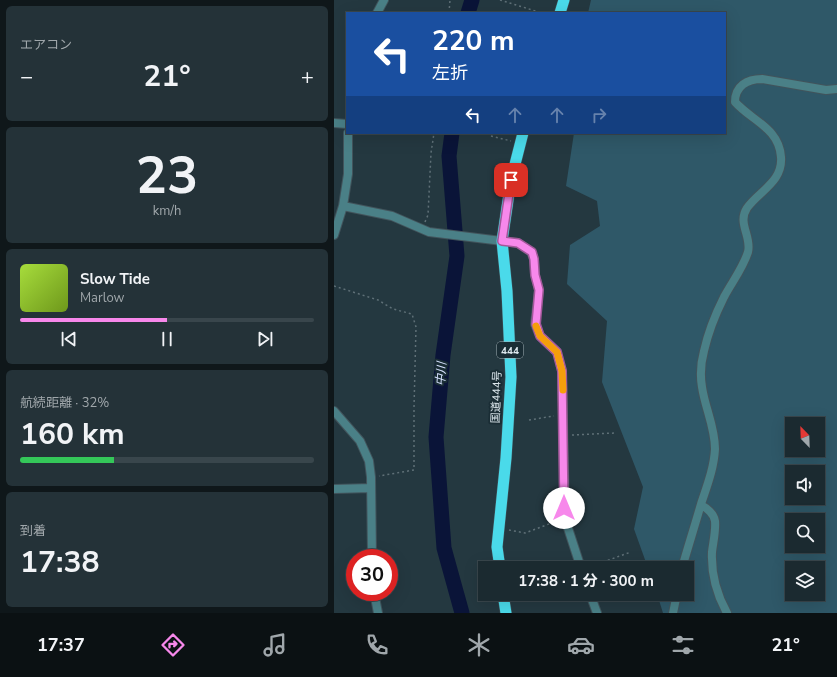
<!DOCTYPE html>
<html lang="ja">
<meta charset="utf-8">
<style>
body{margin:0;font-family:"Nunito Sans","Noto Sans JP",sans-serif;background:#243238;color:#f1f3f6;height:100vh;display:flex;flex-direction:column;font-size:15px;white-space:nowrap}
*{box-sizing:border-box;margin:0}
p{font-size:13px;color:#a0a7ab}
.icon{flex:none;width:22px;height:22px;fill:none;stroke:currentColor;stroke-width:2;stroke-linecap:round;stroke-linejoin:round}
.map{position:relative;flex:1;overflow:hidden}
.side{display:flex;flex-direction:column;gap:6px;padding:6px;background:#0f171a;width:334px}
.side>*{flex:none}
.hud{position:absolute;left:12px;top:12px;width:380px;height:122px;border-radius:0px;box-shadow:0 4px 16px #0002,0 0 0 1px #39464c;background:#1a4fa0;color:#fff;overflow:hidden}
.needle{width:26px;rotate:337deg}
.tools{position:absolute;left:451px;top:417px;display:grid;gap:8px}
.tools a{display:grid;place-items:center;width:40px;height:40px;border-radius:0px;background:#1b2a30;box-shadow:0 4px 16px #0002,0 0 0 1px #39464c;font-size:20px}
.speed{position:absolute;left:12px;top:549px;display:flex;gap:8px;font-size:20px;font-weight:700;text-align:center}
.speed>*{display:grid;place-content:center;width:52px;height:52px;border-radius:50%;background:#1b2a30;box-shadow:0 4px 16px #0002,0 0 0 1px #39464c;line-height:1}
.speed .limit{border:6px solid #d22;background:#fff;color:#111}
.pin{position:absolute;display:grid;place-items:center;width:34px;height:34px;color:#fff;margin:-17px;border-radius:8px;box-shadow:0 2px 6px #0006}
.me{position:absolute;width:44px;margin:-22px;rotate:0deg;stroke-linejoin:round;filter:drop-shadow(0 0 3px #0008)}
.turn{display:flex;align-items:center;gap:14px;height:84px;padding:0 20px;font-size:18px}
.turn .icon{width:52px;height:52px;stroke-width:2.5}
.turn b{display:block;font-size:28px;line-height:34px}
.lanes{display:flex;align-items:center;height:38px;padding:0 20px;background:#0003;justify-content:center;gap:20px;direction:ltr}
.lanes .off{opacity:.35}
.big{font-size:30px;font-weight:700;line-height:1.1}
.side .card{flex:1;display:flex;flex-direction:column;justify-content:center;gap:6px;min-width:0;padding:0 14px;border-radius:6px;background:#243238}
.side .dial{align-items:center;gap:0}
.dial b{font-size:52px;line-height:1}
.song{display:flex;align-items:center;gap:12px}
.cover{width:48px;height:48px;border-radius:6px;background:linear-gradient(135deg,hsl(80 70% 55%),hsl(80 70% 35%))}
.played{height:4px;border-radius:2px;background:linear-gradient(90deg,#f788eb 50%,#39464c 50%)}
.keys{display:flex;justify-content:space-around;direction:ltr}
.heat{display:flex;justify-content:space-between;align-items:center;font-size:22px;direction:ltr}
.charge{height:6px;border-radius:3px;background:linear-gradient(90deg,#34c759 32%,#39464c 0)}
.trip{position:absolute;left:144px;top:561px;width:216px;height:40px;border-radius:0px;background:#1b2a30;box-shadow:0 4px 16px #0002,0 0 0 1px #39464c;font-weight:700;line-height:40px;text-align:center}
.tabs{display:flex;height:64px;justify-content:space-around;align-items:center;background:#0b1113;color:#a0a7ab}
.tabs .icon{width:28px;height:28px}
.tabs .on{color:#f788eb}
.tabs b{font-size:18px;color:#f1f3f6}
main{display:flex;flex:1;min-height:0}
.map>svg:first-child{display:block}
</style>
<main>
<section class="side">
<div class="card"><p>エアコン</p>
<div class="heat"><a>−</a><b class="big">21°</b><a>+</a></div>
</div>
<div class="card dial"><b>23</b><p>km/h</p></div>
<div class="card">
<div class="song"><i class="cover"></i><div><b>Slow Tide</b><p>Marlow</p></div></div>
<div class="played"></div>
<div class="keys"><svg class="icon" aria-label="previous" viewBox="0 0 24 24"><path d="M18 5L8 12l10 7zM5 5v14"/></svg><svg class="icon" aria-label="pause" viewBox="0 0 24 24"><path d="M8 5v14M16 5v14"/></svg><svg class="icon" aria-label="next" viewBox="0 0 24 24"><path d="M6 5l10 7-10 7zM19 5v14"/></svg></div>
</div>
<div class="card"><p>航続距離 · 32%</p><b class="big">160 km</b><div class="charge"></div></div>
<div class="card"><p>到着</p><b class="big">17:38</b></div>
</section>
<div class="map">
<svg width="503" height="613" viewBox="0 0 503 613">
<rect width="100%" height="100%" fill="#243840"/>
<path fill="#2f5868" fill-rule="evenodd" d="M 257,0 L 503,0 L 503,613 L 329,613 L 323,594 L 353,594 L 353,568 L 314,568 L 300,529 L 309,487 L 268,382 L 273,321 L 233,284 L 236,245 L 266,226 L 263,201 L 232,186 L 240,133 L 391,133 L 391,13 L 254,13 ZM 458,424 L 484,424 L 484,450 L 458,450 ZM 458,472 L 484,472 L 484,498 L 458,498 ZM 458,520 L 484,520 L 484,546 L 458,546 ZM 458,568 L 484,568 L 484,594 L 458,594 Z"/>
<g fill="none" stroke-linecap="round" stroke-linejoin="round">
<path stroke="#0a1438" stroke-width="15" d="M 134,13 L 138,0
M 118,133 L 115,156 L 123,256 L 109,355 L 102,437 L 110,548 L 128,613"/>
<g stroke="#42545c" stroke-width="10">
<path id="minor" d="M 43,13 L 50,0
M 0,123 L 13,124
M 9,206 L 58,216 L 95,232 L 184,243 L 197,252 L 200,259 L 201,275 L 205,290 L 201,324 L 206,336 L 223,352 L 228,371 L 231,519 L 247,568
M 0,235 L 9,206 L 14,174 L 14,133
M 0,411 L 26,441 L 35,461 L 37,477 L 38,558
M 0,489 L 37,488
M 367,505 C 373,508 380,514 381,521 C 382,531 379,543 378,552 C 377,574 383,595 393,613
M 348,568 C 354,547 361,525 367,504 C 373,486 380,468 381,449 C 381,427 371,408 368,387 C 366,375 367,362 370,351 C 374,333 382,313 390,297 C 398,282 409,268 414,252 C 418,237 403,223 413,208 C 425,191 449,182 447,157 C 445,128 418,121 401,102 C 401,86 413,79 428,79 L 492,90 L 503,89
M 40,592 L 44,613
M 256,594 L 263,613
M 339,613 L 343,594"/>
</g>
<g stroke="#42545c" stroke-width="12">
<path id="trunk" d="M 226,13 L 230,0
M 166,568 L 163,547 L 172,458 L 177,377 L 173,291 L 168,241 L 177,180 L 189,133
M 169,594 L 172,613"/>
</g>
<path stroke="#5f7077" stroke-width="1.5" stroke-dasharray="2 3" stroke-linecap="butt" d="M 166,0 L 208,13
M 115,13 L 116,0
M 157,136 L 177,141
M 91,222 L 94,215 L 97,153 L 100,133
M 0,286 L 44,300 L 59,309 L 78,314 L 82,327 L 80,408 L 80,470 L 45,476
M 195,420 L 220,416
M 238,435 L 281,433
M 175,530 L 191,533 L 223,521
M 255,567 L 297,552"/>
<use href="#minor" stroke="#4a8087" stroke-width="8"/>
<use href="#trunk" stroke="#4adaea" stroke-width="11"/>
</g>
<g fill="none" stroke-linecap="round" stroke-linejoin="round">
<g stroke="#a15899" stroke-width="10">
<path id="route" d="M 177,180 L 168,241 L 184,243 L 198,252 L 200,259 L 201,275 L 205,290 L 202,324 L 206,336 L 223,352 L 228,371 L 230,508"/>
</g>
<use href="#route" stroke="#f788eb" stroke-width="7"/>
<path stroke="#f59e0b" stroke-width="7" d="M 202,326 L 206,336 L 223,352 L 228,371 L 229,390"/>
</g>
<g text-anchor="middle" stroke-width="4" stroke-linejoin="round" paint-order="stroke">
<rect fill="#1a2d35" stroke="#a2b0b6" stroke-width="1" x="163" y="342" width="26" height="16" rx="3"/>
<g font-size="10" font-weight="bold" fill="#dde8ee">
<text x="176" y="354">444</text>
</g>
<g font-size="11" fill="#dde8ee" stroke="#1a2d35">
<text transform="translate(162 397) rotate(-88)" y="4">国道444号</text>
</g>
<g font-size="12" font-style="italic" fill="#d7e2ff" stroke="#1a2d35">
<text transform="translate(107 374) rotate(-86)" y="4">中川</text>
</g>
</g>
</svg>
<div class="tools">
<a><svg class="needle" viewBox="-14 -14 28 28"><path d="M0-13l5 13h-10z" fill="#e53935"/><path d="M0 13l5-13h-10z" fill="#a0a7ab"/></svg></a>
<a><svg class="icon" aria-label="sound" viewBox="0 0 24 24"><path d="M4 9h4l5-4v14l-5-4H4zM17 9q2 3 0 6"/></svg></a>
<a><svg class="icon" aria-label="search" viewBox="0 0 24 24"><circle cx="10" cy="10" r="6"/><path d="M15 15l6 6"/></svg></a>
<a><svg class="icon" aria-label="layers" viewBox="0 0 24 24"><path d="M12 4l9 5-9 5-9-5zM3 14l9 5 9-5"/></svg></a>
</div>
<div class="speed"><div class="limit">30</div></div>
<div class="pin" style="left:177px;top:180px;background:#d93025"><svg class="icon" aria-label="arrive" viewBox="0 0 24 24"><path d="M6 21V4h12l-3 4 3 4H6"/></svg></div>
<svg class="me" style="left:230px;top:508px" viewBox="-20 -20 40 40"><circle r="19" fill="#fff"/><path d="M0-13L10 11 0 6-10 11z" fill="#f788eb"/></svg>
<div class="trip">17:38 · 1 分 · 300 m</div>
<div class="hud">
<div class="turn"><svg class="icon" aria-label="left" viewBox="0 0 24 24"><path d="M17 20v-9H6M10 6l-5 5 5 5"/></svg><div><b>220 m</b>左折</div></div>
<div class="lanes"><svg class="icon" aria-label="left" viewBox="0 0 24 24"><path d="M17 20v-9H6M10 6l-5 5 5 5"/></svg><svg class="icon off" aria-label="ahead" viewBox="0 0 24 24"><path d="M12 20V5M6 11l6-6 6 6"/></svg><svg class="icon off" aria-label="ahead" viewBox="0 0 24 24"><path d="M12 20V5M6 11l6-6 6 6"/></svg><svg class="icon off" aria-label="right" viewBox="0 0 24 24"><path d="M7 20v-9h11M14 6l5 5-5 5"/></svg></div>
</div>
</div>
</main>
<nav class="tabs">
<b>17:37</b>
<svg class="icon on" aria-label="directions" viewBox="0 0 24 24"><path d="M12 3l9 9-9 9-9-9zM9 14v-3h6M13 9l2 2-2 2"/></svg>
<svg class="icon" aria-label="music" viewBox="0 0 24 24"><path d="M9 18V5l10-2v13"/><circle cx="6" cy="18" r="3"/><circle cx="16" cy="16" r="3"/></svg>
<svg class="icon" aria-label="phone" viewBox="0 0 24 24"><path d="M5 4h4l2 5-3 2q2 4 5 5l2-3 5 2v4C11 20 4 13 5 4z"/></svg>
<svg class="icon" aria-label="climate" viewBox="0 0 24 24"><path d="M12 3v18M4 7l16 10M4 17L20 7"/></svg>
<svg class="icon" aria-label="car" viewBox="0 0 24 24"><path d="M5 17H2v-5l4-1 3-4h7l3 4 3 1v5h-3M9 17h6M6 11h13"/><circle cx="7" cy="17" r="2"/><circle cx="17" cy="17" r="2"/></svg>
<svg class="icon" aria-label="filters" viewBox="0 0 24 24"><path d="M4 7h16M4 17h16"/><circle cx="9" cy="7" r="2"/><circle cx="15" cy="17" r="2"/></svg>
<b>21°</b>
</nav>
